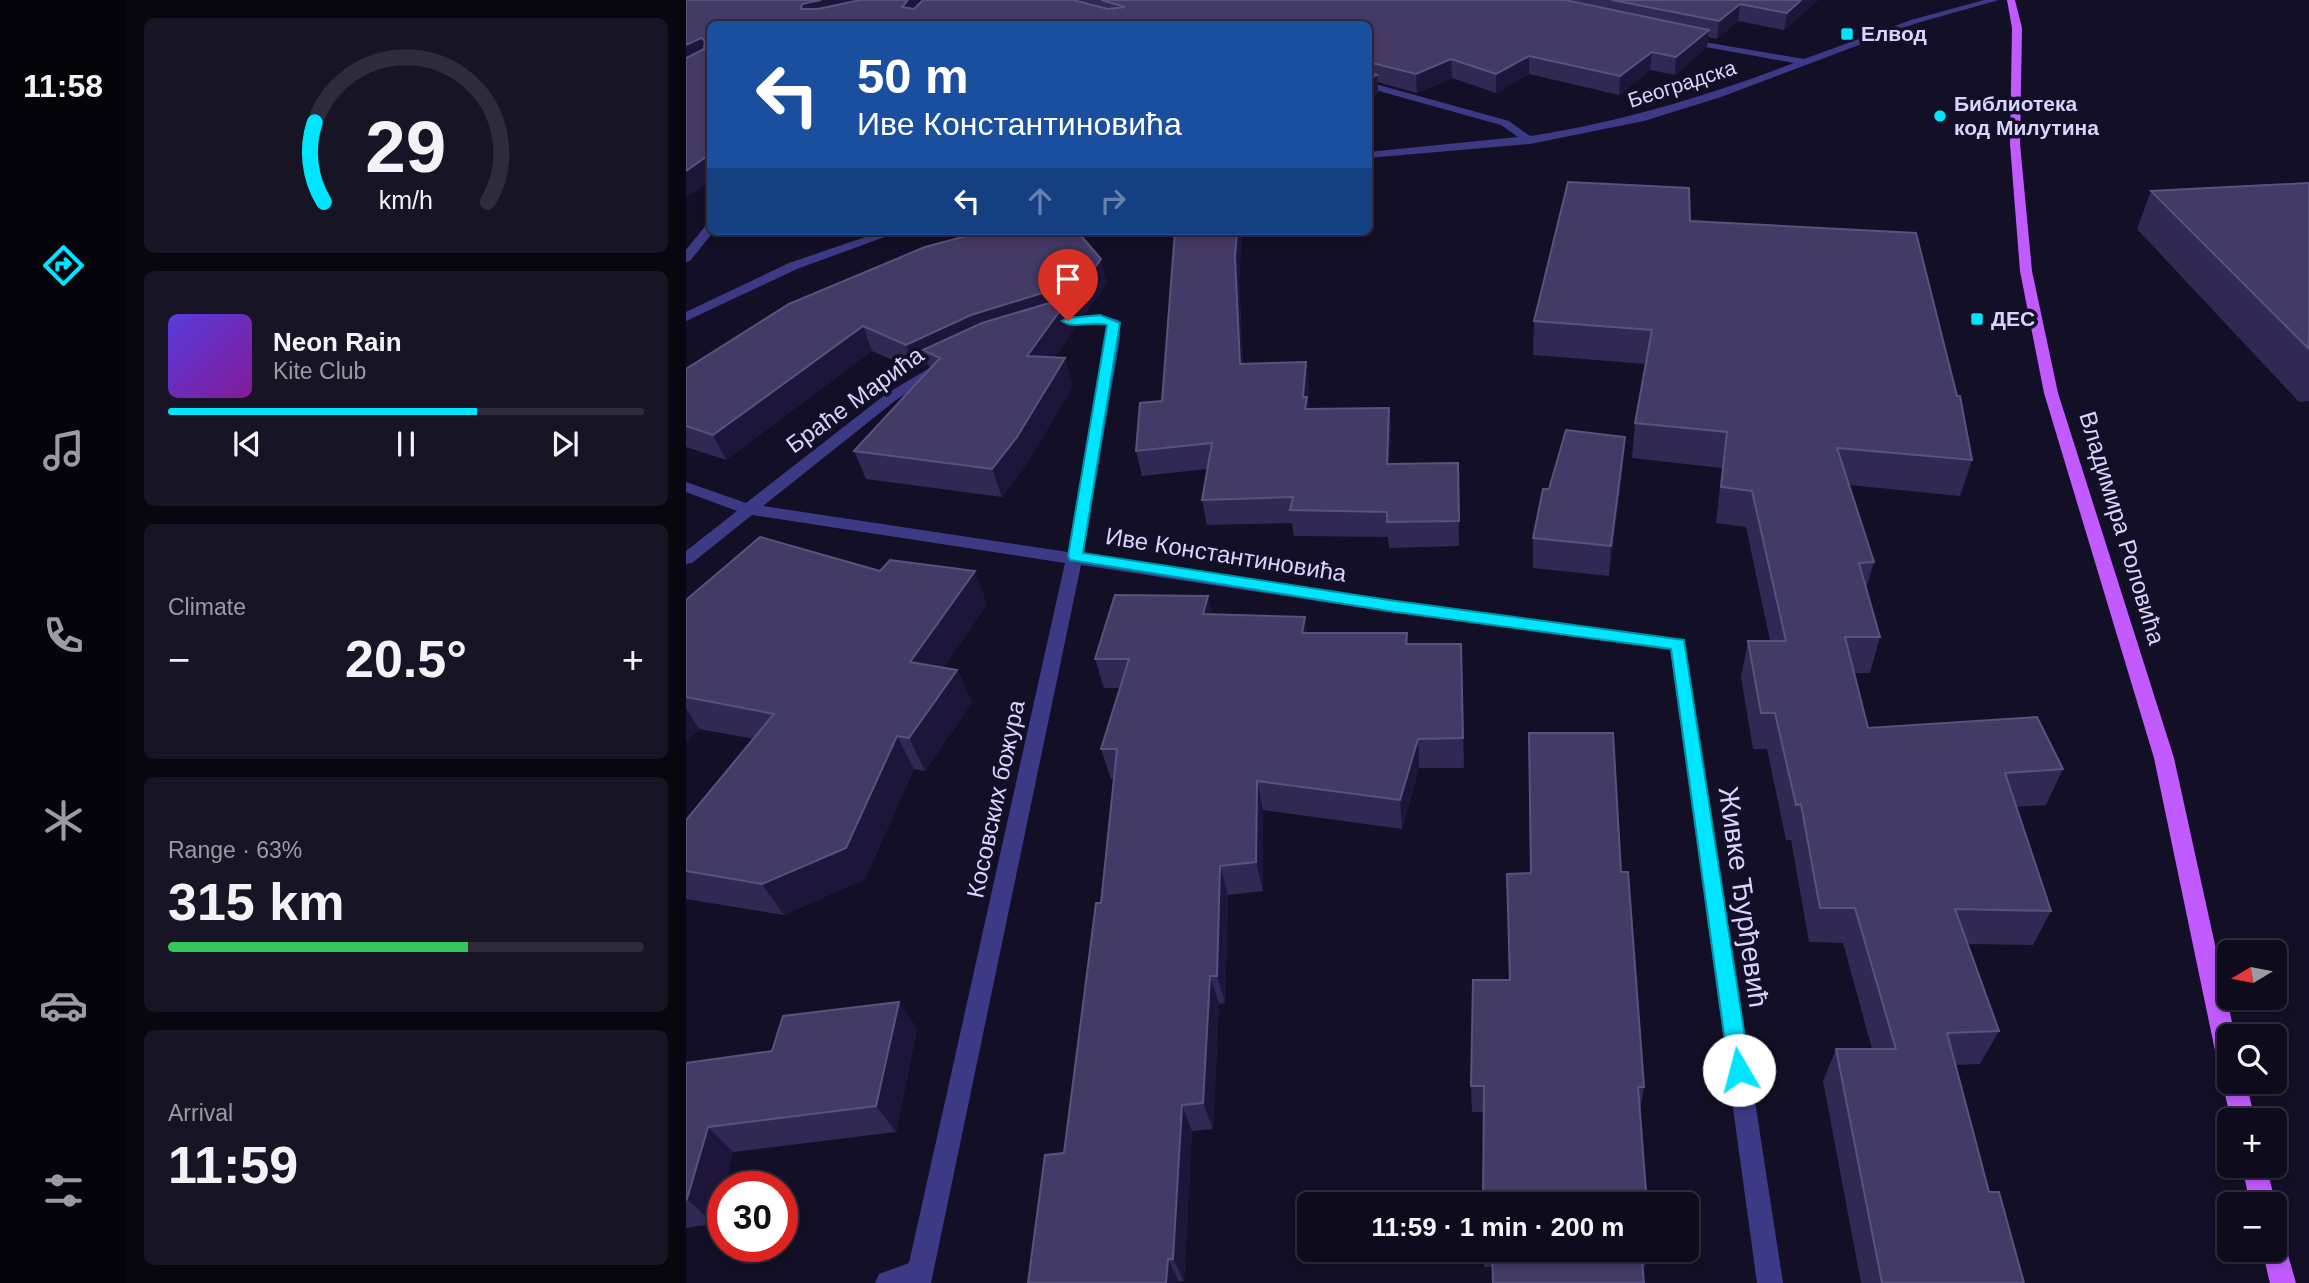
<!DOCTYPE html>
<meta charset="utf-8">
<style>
body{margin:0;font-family:Helvetica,sans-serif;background:#171425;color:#f1f3f6;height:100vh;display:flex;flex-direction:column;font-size:26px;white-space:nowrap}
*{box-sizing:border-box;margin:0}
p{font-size:23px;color:#9b9ba3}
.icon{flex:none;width:38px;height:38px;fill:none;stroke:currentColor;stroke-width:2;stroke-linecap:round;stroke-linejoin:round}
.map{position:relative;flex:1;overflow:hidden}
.side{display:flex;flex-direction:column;gap:18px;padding:18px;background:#08060f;width:560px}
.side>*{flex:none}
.top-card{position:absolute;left:21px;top:21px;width:665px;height:214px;border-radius:10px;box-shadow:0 4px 10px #0003,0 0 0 2px #2e2b3b;background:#1a4fa0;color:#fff;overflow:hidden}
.needle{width:46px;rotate:260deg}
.controls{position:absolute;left:1531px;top:940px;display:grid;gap:14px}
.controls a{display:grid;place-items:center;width:70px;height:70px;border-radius:10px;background:#0e0b1c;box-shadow:0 4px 10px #0003,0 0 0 2px #2e2b3b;font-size:35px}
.speed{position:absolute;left:21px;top:1171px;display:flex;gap:14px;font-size:35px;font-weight:700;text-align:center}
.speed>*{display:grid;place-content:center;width:91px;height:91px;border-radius:50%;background:#0e0b1c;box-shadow:0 4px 10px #0003,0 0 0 2px #2e2b3b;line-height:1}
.speed .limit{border:10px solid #d22;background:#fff;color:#111}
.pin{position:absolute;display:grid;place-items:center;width:60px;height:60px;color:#fff;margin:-72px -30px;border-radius:50% 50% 50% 0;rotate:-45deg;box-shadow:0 0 7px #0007}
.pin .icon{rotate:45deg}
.me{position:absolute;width:77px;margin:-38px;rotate:352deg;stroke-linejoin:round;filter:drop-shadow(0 0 5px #0008)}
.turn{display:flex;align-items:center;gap:24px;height:147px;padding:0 35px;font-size:32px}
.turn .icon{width:91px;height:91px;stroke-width:2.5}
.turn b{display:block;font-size:49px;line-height:60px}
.lanes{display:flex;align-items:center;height:66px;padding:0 35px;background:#0003;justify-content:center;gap:35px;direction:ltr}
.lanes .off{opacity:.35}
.big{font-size:52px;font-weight:700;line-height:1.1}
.side .widget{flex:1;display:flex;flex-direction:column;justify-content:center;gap:10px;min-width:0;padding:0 24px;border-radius:10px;background:#171425}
.side .dial{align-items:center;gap:0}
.dial svg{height:182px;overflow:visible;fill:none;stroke:#2e2b3b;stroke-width:7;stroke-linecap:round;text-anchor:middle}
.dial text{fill:#f1f3f6;stroke:none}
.song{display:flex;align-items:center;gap:21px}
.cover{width:84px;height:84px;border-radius:10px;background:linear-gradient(135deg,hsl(250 70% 55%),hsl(290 70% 35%))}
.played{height:7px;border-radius:4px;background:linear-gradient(90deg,#00e5ff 65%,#2e2b3b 65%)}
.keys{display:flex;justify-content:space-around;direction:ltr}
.heat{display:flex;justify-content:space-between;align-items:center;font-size:38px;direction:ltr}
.charge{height:10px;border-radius:5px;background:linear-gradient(90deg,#34c759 63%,#2e2b3b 0)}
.trip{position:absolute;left:611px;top:1192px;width:402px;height:70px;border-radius:10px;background:#0e0b1c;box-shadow:0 4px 10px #0003,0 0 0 2px #2e2b3b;font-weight:700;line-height:70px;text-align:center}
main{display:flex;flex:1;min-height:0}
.menu{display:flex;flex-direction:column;width:126px;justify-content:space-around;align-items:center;background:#06040b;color:#9b9ba3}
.menu .icon{width:49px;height:49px}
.menu .selected{color:#00e5ff}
.menu b{font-size:32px;color:#f1f3f6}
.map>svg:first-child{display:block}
</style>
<main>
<nav class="menu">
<b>11:58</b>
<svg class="icon selected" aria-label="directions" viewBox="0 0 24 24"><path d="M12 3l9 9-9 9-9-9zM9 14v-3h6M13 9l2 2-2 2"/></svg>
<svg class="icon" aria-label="music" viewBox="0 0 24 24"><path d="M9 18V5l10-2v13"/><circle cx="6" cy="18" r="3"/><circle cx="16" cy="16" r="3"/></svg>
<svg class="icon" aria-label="phone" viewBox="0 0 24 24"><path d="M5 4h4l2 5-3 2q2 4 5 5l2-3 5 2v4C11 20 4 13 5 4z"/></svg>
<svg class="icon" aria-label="climate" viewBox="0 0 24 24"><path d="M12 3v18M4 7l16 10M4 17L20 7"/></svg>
<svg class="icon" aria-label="car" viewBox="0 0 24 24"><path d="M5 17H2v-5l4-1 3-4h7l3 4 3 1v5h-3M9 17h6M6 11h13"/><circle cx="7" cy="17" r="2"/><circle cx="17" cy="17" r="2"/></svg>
<svg class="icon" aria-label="filters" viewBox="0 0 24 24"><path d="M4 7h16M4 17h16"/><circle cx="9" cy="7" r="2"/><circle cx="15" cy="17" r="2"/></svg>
</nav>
<section class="side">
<div class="widget dial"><svg viewBox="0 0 100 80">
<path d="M14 69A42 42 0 1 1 86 69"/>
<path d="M14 69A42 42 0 0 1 10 34" stroke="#00e5ff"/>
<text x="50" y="56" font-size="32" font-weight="700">29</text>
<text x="50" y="72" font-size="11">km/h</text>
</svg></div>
<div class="widget">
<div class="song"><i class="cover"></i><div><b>Neon Rain</b><p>Kite Club</p></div></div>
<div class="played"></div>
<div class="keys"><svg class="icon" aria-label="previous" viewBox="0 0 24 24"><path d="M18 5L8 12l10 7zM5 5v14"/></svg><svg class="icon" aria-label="pause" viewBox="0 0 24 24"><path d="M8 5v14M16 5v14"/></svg><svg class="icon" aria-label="next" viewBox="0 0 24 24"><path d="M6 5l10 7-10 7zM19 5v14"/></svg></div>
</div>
<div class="widget"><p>Climate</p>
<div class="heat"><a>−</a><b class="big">20.5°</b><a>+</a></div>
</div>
<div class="widget"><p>Range · 63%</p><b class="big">315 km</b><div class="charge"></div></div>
<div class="widget"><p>Arrival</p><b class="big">11:59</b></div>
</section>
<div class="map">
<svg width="1623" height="1283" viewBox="0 0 1623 1283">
<rect width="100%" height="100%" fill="#130f26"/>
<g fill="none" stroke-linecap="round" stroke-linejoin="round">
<path fill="#3d3a85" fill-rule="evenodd" d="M 1298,0 L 1313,0 L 1231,23 L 1035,97 L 958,121 L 844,144 L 682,158 L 682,152 L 832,137 L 815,125 L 682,88 L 682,82 L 823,121 L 844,136 C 936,122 1021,96 1108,63 L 998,43 L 995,42 L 995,38 L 1118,59 L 1225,20 Z
M 20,225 L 24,225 L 24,231 L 28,231 L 4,261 L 0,262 L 0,250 Z
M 197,231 L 215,231 L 111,269 L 0,321 L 0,312 L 103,263 Z
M 414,315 L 433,320 L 434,340 L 397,554 L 703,600 L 998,640 L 1097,1283 L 1071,1283 L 984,649 L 703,612 L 395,565 L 245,1283 L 189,1283 L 193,1274 L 223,1263 L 379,563 L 66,515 L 6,563 L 0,564 L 0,551 L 51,511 L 0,492 L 0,482 L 60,503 L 200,394 L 262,357 L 269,361 L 267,364 L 210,400 L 77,506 L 382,552 L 421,325 L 414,323 L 364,328 L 357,324 L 364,320 Z"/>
<path fill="#c25bff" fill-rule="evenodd" d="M 1321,0 L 1329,0 L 1336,28 L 1334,144 L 1346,271 L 1372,393 L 1488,758 L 1549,1036 L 1544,1036 L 1544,1082 L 1560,1082 L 1569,1120 L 1545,1120 L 1536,1082 L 1540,1074 L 1532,1065 L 1468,758 L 1358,393 L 1334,271 L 1324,144 L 1326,28 Z
M 1556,1166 L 1580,1166 L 1590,1204 L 1589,1205 L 1564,1204 Z
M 1589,1237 L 1598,1241 L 1610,1283 L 1584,1283 L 1576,1250 L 1589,1250 Z"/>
</g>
<path fill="#312854" d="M 0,0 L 1132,0 L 1098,30 L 1052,21 L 1031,39 L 1022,37 L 1021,47 L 989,75 L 964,70 L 933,95 L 843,74 L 810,93 L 766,78 L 731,93 L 691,82 L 692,93 L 682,99 L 682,24 L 24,24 L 24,180 L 0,197 Z
M 1623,183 L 1623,401 L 1613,402 L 1451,229 L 1465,191 Z
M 1004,221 L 1286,460 L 1274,496 L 1163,485 L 1188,562 L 1180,589 L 1194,637 L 1184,673 L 1168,673 L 1182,728 L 1377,769 L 1360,805 L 1330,807 L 1365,911 L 1347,945 L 1282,944 L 1313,1031 L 1294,1064 L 1269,1065 L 1303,1192 L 1338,1283 L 1175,1283 L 1137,1081 L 1150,1049 L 1186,1049 L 1157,943 L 1123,942 L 1105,840 L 1100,840 L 1081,749 L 1067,749 L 1055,677 L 1062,641 L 1084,641 L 1060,527 L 1030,523 L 1036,468 L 946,458 L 949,423 L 960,364 L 847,355 L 848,321 Z
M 489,231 L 556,231 L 553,281 L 557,364 L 620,362 L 623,387 L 622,400 L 623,409 L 703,408 L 705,432 L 703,464 L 772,463 L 773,546 L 703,548 L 702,537 L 608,536 L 606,523 L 521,525 L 516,500 L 521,469 L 456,476 L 450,451 L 476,401 Z
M 421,283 L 399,314 L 385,316 L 389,328 L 368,358 L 387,386 L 340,465 L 316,497 L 180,479 L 168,451 L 244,369 L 242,364 L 229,370 L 186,351 L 40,460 L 0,447 L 0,369 L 103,304 Z
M 937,467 L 923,576 L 847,568 L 847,538 L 863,489 Z
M 522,596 L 526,614 L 622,633 L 721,633 L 722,644 L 775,644 L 778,768 L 733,768 L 716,829 L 577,810 L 577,891 L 542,895 L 539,1003 L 533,1004 L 527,1129 L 506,1131 L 498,1281 L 493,1282 L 378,1153 L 415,903 L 428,779 L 425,779 L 415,749 L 434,688 L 418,688 L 409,659 Z
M 0,600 L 301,604 L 258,667 L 271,670 L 286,702 L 239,771 L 228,769 L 179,879 L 98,915 L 0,899 L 0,820 L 68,739 L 13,729 L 0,742 Z
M 843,733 L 935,872 L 958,1087 L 954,1113 L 786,1112 L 785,1086 L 823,980 L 821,874 L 844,873 L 843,762 Z
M 213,1002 L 231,1029 L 210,1132 L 47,1152 L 28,1224 L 0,1228 L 0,1063 L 86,1051 Z
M 797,1250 L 963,1250 L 959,1267 L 798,1267 Z"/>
<path fill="#1d163a" d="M 135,0 L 217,0 L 122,21 L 115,9 L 116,4 Z
M 223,0 L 240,0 L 221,24 L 216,7 Z
M 1115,0 L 1132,0 L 1098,30 L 1101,13 Z
M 1054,4 L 1052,21 L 1031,39 L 1033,21 Z
M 1023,30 L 1021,47 L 989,75 L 990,57 Z
M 15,38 L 23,56 L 0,67 L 0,45 Z
M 966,52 L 964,70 L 933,95 L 934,76 Z
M 843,56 L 843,74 L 810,93 L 810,74 Z
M 765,59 L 766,78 L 731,93 L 730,74 Z
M 691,75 L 692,93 L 682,99 L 682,77 Z
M 24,154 L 24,180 L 0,197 L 0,171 Z
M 551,231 L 556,231 L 553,281 L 558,389 L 554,364 L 549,257 Z
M 415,259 L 421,283 L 399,314 L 385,316 L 389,328 L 350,384 L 341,356 L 237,350 L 242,364 L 229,370 L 220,345 L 285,315 Z
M 177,326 L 186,351 L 40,460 L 27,435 Z
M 379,358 L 387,386 L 340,465 L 316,497 L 306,469 Z
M 620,362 L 623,387 L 622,400 L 624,421 L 622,434 L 617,397 Z
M 703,408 L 705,432 L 702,489 L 701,464 Z
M 939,437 L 937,467 L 923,576 L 925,546 Z
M 289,571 L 301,604 L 239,695 L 224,662 Z
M 522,596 L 529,625 L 517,614 Z
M 619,617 L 624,647 L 616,633 Z
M 271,670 L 286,702 L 239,771 L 223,738 Z
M 0,708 L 13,729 L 0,742 Z
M 211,736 L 228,769 L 179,879 L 98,915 L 76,884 Z
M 732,739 L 733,768 L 716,829 L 714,800 Z
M 571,781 L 577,810 L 577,891 L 570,862 Z
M 534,866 L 542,895 L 539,1003 L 531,976 Z
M 524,976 L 533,1004 L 527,1129 L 517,1103 Z
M 213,1002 L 231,1029 L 210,1132 L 190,1106 Z
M 496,1105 L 506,1131 L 498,1281 L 487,1259 Z
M 22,1127 L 47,1152 L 38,1186 L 37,1186 L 37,1190 L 28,1224 L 1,1199 Z
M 482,1259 L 493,1282 L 493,1283 L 480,1283 Z"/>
<path fill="#433a66" stroke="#5a527e" stroke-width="2" d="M 0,0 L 135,0 L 116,4 L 115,9 L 132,9 L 174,0 L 222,0 L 216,7 L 228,9 L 237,0 L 387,0 L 422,9 L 439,7 L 415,0 L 879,0 L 1023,30 L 990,57 L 966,52 L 934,76 L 843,56 L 810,74 L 765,59 L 730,74 L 682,62 L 682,24 L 24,24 L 24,154 L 0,171 L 0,58 L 18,49 L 19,40 L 15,38 L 0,45 Z
M 926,0 L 1115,0 L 1101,13 L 1054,4 L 1033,21 Z
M 682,72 L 691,75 L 682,79 Z
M 882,182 L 1003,188 L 1004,221 L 1230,233 L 1271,396 L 1274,396 L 1286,460 L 1151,448 L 1188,562 L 1173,563 L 1194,637 L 1159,637 L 1182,728 L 1351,717 L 1377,769 L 1319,773 L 1365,911 L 1269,909 L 1313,1031 L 1261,1033 L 1303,1192 L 1313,1192 L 1338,1283 L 1196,1283 L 1150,1049 L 1210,1049 L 1169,908 L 1134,908 L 1115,804 L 1110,805 L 1089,713 L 1075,713 L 1062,641 L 1100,641 L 1066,491 L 1035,487 L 1041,432 L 949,423 L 966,330 L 848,321 Z
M 1623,183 L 1623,349 L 1465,191 Z
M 299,231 L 391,231 L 415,259 L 392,290 L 353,294 L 285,315 L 220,345 L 177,326 L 27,435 L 0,426 L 0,369 L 103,304 L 239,247 Z
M 489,231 L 551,231 L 549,257 L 554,364 L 620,362 L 617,397 L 621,397 L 619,409 L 703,408 L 701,464 L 772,463 L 773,521 L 701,522 L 701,512 L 604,510 L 607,497 L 516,500 L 526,443 L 450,451 L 454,403 L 476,401 Z
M 381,301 L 341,356 L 379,358 L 331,437 L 306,469 L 168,451 L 254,358 L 237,350 L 296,323 L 360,304 Z
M 880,430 L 939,437 L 925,546 L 847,538 L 857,489 L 863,489 Z
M 74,537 L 194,571 L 204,560 L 289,571 L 224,662 L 271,670 L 223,738 L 211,736 L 160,848 L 76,884 L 0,871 L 0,820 L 88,714 L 0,697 L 0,600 Z
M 429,595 L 522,596 L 517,614 L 619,617 L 616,633 L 721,633 L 720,644 L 775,644 L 777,738 L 732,739 L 714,800 L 571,781 L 570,862 L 534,866 L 531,976 L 524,976 L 517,1103 L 496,1105 L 487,1259 L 482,1259 L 480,1283 L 342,1283 L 359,1155 L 378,1153 L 410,903 L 415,903 L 431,749 L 415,749 L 443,659 L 409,659 Z
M 843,733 L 927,733 L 935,872 L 942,872 L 958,1087 L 952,1087 L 961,1204 L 797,1204 L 798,1086 L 785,1086 L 787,980 L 824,980 L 821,874 L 845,873 Z
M 213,1002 L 190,1106 L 22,1127 L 1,1199 L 0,1200 L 0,1063 L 86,1051 L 97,1016 Z
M 806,1250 L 955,1250 L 958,1283 L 807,1283 Z"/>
<path fill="#00e5ff" stroke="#0095a6" stroke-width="2" d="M 414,315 L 434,323 L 397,553 L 703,600 L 998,640 L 1064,1070 L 1061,1077 L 1053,1080 L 1046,1077 L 1043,1070 L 985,649 L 703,611 L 384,560 L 382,556 L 421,325 C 407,320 387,330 376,321 L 382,318 Z"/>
<g fill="#00e5ff" stroke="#130f26" stroke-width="2.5">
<rect x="1154" y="27" width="14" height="14" rx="3.5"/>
<circle cx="1254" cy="116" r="7"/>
<rect x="1284" y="312" width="14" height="14" rx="3.5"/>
</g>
<g text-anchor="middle" stroke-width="7" stroke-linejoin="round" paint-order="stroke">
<g font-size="21" font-weight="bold" fill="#d9d4ff" stroke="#130f26" text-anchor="start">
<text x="1175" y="41">Елвод</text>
<text x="1268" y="111">Библиотека<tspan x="1268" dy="24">код Милутина</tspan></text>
<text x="1305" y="326">ДЕС</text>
</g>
<g font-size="21" fill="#d9d4ff" stroke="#130f26">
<text transform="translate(996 84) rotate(-18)" y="7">Београдска</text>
</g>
<g font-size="24" fill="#d9d4ff" stroke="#130f26">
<text transform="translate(169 400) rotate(-36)" y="8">Браће Марића</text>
<text transform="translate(1436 528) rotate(73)" y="8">Владимира Роловића</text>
<text transform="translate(540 555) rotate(9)" y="8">Иве Константиновића</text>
<text transform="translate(310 799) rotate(-78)" y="8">Косовских божура</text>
</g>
<g font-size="28" fill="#d9d4ff" stroke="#130f26">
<text transform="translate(1058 897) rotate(82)" y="10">Живке Ђурђевић</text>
</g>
</g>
</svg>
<div class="controls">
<a><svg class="needle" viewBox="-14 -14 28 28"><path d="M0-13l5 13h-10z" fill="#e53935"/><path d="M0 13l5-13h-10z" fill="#9b9ba3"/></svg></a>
<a><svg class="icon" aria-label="search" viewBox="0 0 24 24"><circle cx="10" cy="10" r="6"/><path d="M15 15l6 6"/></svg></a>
<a>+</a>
<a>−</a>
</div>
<div class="speed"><div class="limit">30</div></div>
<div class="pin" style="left:382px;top:321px;background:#d93025"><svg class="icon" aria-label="arrive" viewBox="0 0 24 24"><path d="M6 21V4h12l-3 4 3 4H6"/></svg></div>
<svg class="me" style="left:1053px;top:1070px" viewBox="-20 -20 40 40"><circle r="19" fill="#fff"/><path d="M0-13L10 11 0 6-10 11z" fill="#00e5ff"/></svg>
<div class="trip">11:59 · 1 min · 200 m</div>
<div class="top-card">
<div class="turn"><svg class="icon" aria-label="left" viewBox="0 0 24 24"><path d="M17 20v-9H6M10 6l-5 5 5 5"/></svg><div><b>50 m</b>Иве Константиновића</div></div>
<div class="lanes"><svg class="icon" aria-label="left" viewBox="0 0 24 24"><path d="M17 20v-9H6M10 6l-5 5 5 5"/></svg><svg class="icon off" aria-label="ahead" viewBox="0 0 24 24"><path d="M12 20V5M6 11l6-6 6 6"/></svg><svg class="icon off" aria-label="right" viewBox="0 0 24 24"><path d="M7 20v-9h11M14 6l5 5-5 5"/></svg></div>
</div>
</div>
</main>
